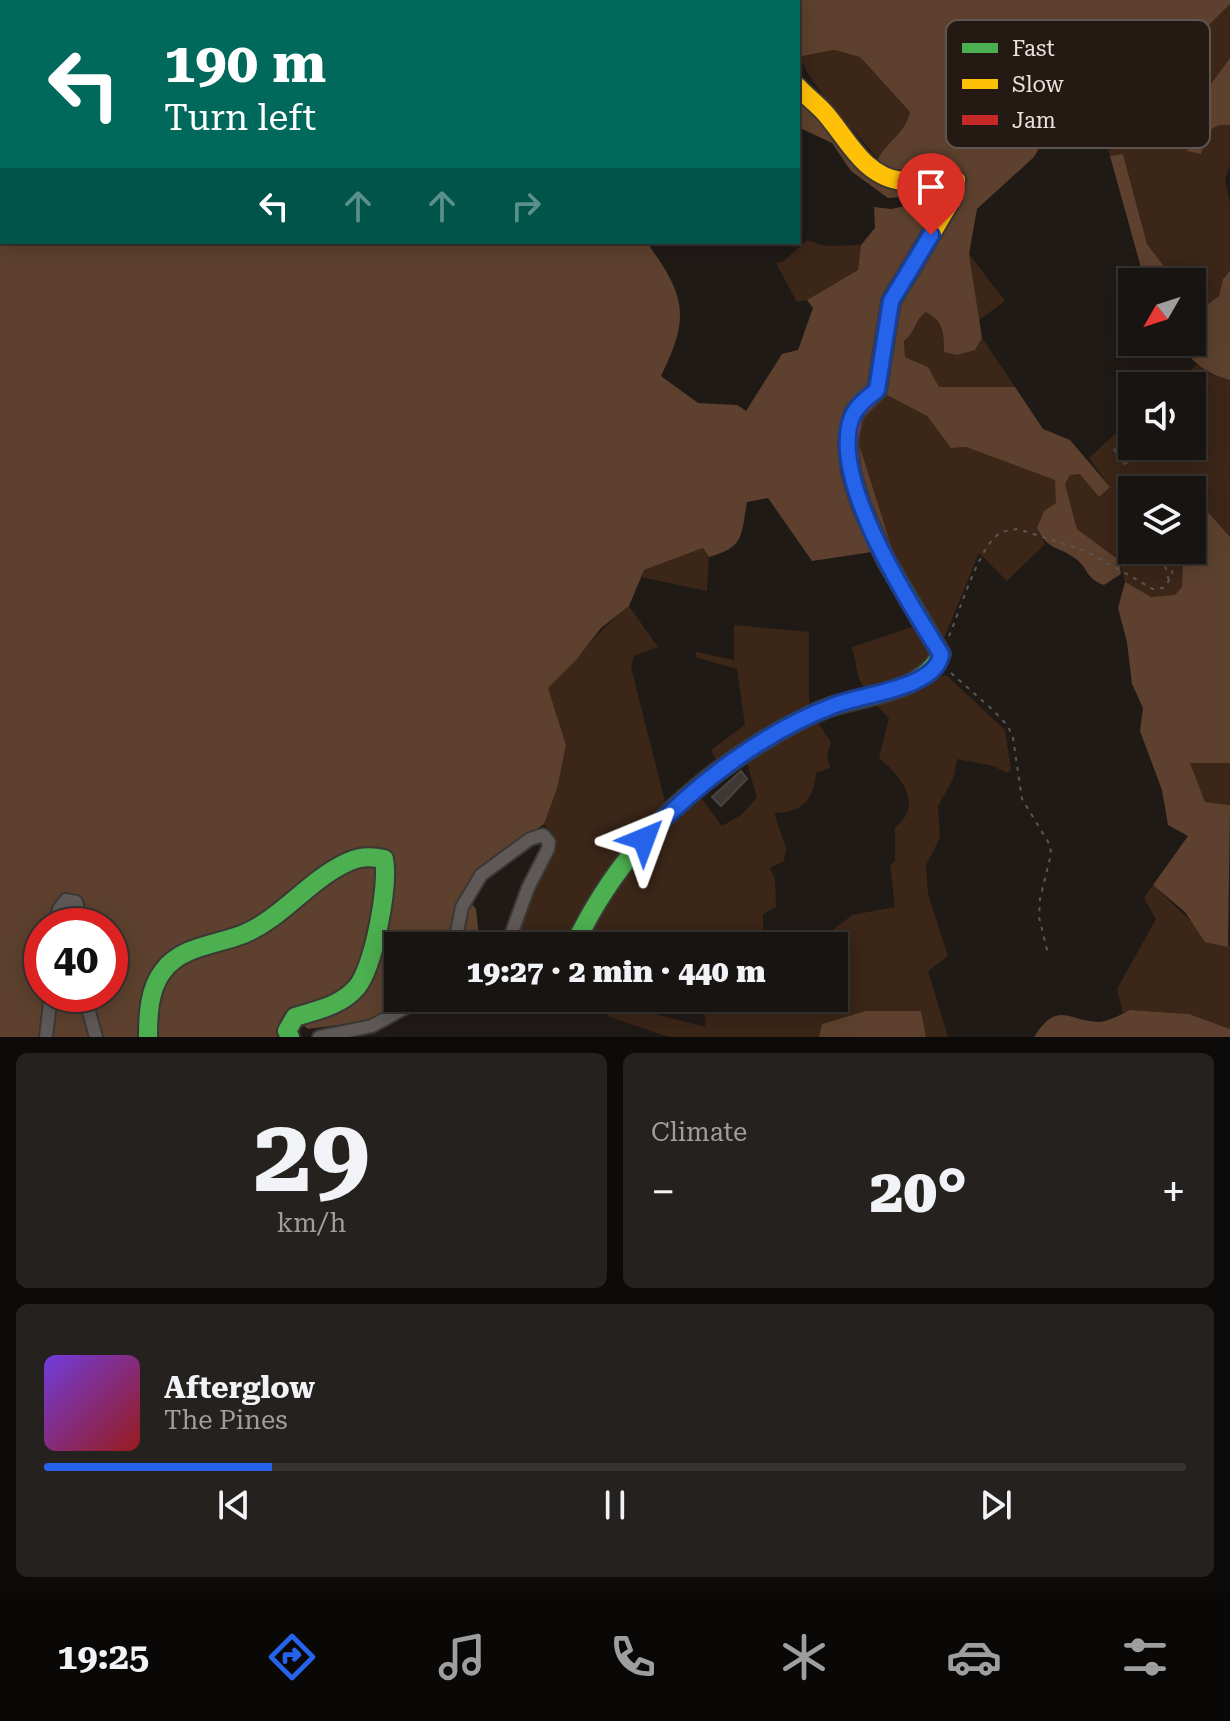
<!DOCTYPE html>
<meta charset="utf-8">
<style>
body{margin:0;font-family:"Roboto Serif",serif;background:#25211f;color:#f1f3f6;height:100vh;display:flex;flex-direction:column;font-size:30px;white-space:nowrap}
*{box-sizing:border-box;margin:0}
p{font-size:26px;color:#9f9e9f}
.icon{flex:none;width:44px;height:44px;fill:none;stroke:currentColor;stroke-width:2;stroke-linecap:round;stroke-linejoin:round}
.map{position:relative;height:1037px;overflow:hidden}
.details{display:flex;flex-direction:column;gap:16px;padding:16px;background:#0d0b09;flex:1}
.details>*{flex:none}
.guide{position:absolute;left:0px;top:0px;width:800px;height:244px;box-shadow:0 4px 20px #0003,0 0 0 2px #363331;background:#00695c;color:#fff;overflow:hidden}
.needle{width:52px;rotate:231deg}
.fabs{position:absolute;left:1118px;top:268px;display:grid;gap:16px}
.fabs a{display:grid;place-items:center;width:88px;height:88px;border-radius:0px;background:#181411;box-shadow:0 4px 20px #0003,0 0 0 2px #363331;font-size:40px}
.speed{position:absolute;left:24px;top:908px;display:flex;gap:16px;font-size:40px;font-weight:700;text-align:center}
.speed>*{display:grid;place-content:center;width:104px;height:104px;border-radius:50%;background:#181411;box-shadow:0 4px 20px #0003,0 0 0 2px #363331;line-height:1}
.speed .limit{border:12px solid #d22;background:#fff;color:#111}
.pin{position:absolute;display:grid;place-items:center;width:68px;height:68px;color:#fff;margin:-82px -34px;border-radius:50% 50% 50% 0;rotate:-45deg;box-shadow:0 0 8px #0007}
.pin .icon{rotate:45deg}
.me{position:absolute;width:88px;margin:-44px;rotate:44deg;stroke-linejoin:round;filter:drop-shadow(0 0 6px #0008)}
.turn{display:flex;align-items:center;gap:28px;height:168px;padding:0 32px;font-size:36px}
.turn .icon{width:104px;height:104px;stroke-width:2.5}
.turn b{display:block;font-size:56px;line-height:68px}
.lanes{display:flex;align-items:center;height:76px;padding:0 32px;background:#0003;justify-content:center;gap:40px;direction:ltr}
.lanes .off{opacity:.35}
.big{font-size:60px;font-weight:800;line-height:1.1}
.details .tile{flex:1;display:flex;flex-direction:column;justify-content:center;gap:12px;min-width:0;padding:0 28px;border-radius:12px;background:#25211f}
.details .dial{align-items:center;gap:0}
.dial b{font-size:104px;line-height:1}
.song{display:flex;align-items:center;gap:24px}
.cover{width:96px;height:96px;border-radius:12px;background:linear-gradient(135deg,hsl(260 70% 55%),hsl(0 70% 35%))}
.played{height:8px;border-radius:4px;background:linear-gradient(90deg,#2563eb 20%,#363331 20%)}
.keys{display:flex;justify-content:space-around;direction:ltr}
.heat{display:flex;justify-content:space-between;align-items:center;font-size:44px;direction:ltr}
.details .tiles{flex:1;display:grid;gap:16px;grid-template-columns:1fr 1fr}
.tile:last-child{grid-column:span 2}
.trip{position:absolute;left:384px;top:932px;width:464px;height:80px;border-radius:0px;background:#181411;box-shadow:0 4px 20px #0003,0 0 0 2px #363331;font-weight:800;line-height:80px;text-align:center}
.menu{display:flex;height:128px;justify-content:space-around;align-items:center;background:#0a0807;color:#9f9e9f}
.menu .icon{width:56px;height:56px}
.menu .current{color:#2563eb}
.menu b{font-size:36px;color:#f1f3f6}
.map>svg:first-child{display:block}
</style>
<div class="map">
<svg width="1230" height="1037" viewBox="0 0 1230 1037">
<rect width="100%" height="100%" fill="#201a17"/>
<path fill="#3b2618" d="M 1230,4 L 1230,58 L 1197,103 L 1208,131 L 1219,125 L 1230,125 L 1230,165 L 1225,179 L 1230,204 L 1230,271 L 1223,279 L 1219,296 L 1208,304 L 1192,296 L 1192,282 L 1176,282 L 1147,244 L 1123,154 L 1110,156 L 1097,108 L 1127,98 L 1135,50 L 1151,44 L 1172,65 L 1186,54 L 1192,42 Z
M 834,50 L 860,57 L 910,112 C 905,134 887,141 878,159 C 858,134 807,84 801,57 Z
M 807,240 L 825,246 L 861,245 L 858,270 L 807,300 L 797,302 L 776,263 L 784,261 Z
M 969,254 L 1005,301 L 979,320 Z
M 926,311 L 934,316 L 944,330 L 975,350 L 982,338 L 1015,387 L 939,387 L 928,367 L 905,357 L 904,341 C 915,332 915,319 926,311 Z
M 1197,365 L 1210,374 L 1230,380 L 1230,537 L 1192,494 L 1192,490 L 1132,490 L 1132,550 L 1183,550 L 1182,588 L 1176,595 L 1151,598 L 1125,582 L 1119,560 L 1077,529 L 1065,484 L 1070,475 L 1080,473 L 1099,496 L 1110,487 L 1089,458 L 1132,418 L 1132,446 L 1192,446 L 1192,386 L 1171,386 Z
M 884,393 L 927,416 L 951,448 L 966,447 L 1056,480 L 1056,503 L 1037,528 L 1045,544 L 1007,581 L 979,553 L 943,641 L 888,550 L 891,549 L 858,441 L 860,416 Z
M 703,548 L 709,557 L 707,591 L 641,577 L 644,570 Z
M 629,606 L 658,647 L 634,656 L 631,667 L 666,806 L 699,795 L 722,826 L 741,815 L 757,798 L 746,759 L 816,720 L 831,742 L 827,756 L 830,768 L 816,773 C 813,801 803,812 774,813 L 786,848 L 784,861 L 770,868 L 775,879 L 776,907 L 763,914 L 763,946 L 510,946 L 535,886 L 554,852 L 556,838 L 544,824 L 557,789 L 566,745 L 548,688 C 576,661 598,630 629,606 Z
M 734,625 L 809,632 L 809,710 L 719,766 L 711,750 L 745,725 L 737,669 L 695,657 L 696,652 L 734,660 Z
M 918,625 L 934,654 L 920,674 L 865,690 L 859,679 L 852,647 Z
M 946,675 L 1005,730 L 1011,770 L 1007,773 L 993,766 L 957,759 L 954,777 L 938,806 L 940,838 L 926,865 L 928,894 L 948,956 L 928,971 L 948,1037 L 926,1037 L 921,1011 L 865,1011 L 822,1024 L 819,1037 L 669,1037 L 607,1016 L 613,1003 L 706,1027 L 703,998 L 782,998 L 799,1009 L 799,998 L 834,998 L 834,946 L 812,946 L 852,915 L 895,907 L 890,865 L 895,861 L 895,827 C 925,805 900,775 879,758 L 889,718 L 870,699 Z
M 1189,762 L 1230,763 L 1230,805 L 1205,802 Z
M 1153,885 L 1195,925 L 1227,947 L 1230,945 L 1230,1029 L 1189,1014 L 1130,1010 L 1123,1013 L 1117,989 L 1156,919 L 1144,898 Z"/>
<path fill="#5d412e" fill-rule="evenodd" d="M 0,0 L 547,0 L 2,2 L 2,242 L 648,244 C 686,297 690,317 661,376 L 698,403 L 737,405 L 746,411 L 782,354 L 798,350 L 813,308 L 807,300 L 858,270 L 861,245 L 875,228 L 874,207 L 891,209 L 910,205 L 902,197 L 888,198 L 851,171 L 832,143 L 798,127 L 798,110 L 805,104 C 837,134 879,192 926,187 L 934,179 L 888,170 L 878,159 C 887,141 905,134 910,112 L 860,57 L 834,50 L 798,57 L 798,2 L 712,0 L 1230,0 L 1230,4 L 1192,42 L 1186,54 L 1171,66 L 1151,44 L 1135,50 L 1127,98 L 1070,116 L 1051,127 L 1034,157 L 977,209 L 969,254 L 982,338 L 975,350 L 957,355 L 944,352 C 944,334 944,321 926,312 C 915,319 915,333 904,341 L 905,357 L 928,367 L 939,387 L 1015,387 L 1043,429 L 1070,440 L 1110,487 L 1099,497 L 1080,474 L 1070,475 L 1065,484 L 1077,529 L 1119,560 L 1121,574 L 1104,585 C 1085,578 1089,569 1076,559 C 1058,545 1049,552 1037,528 L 1044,511 L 1056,503 L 1055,480 L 966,447 L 951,448 L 927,416 L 883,393 L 860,416 L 858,441 L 892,549 L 812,561 L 768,498 L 747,502 C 741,535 745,547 709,557 L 703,548 L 644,570 L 629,606 L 601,628 L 576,660 L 548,688 L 566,745 L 557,789 L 544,824 L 484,864 L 463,893 L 476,909 L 480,946 L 398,946 L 398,998 L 411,998 L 368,1021 L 308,1029 L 302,1024 L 282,1037 L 0,1037 ZM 42,926 L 110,926 L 110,994 L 42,994 Z
M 1230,58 L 1230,125 L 1219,125 L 1208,131 L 1201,154 L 1187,151 L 1197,103 Z
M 1123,154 L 1147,244 L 1176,282 L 1145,282 L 1110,156 Z
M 1230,271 L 1230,380 C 1205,373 1193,364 1180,342 L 1192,342 L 1192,296 L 1208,304 L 1219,296 L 1223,279 Z
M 1192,494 L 1230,537 L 1230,763 L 1190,763 L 1205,802 L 1230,805 L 1228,947 L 1205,942 L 1185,912 L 1153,885 L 1188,836 L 1168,825 L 1162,790 L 1140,731 L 1143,708 L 1132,684 L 1127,642 L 1118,608 L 1125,582 L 1151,597 L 1175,595 L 1182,587 L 1183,550 L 1192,550 Z
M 1130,1010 L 1189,1014 L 1230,1029 L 1230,1037 L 1034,1037 C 1058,999 1069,1022 1100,1022 C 1110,1021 1122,1014 1130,1010 Z
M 865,1011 L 921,1011 L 926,1037 L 819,1037 L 822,1024 Z"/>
<path fill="#3e3835" stroke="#494441" stroke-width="2" d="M 1127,440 L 1138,454 L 1125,464 L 1114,450 Z
M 741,771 L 747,779 L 721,806 L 712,797 Z"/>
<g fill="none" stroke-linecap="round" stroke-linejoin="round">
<g stroke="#3b3734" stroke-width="16">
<path id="street" d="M 770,0 L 770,2
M 55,926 L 59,909 L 66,900 L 76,902 L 78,909 L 75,926
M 454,946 L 462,907 L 481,875 L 530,839 L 543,835 L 549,842 L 548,849 L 528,888 L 507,946
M 84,994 L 96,1037
M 46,1037 L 51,994
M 319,1037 L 372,1026 L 423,998"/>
</g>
<g stroke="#3b3734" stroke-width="22">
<path id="fast" d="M 574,946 C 618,852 690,782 780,731 C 796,722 813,713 830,707 C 865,695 924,692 941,654 L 886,560
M 148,1037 C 148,1015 149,989 163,971 C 182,945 219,945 246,933 C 284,916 310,879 348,862 C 360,856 371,856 384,859 C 389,885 374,966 357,987 C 341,1006 317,1010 295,1017 L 287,1031 L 290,1037"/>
</g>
<g stroke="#3b3734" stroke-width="22">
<path id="slow" d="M 798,87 C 806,96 817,104 825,113 C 847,138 864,177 902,181 C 922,183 936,170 956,180 L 952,199 L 910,270"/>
</g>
<g stroke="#3b3734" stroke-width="22">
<path id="jam" d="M 886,560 L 861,505 L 851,472 L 848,442 L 854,413 L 877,390 L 891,301 L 910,270"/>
</g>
<path stroke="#5c5754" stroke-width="2" stroke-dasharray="4 6" stroke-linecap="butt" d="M 1182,490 L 1184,476
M 1154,550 L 1164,562 L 1169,581
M 949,636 C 960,610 976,557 994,538 C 1001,531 1009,530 1018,529 L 1086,551 L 1153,589 L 1164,588 C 1174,575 1174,565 1174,550
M 951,673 L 993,710 L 1008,726 L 1013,738 L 1022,799 L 1050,845 L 1051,854 L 1040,899 L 1039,917 L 1048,954"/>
<use href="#street" stroke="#5e5956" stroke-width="12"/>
<use href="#fast" stroke="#4caf50" stroke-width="18"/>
<use href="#slow" stroke="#ffc107" stroke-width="18"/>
<use href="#jam" stroke="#c62828" stroke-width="18"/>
</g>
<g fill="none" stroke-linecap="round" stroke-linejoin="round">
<g stroke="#184099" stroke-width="20">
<path id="route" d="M 644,839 C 696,784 763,732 835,705 C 863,694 937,688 941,654 C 909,602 828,478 852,417 C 857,405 867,398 877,390 L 891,301 L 931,235"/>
</g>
<use href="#route" stroke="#2563eb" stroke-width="14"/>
</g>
<rect x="946" y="20" width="264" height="128" rx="12" fill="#241913" stroke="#5f5550" stroke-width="2"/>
<rect x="962" y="43" width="36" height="10" fill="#4caf50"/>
<rect x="962" y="79" width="36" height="10" fill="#ffc107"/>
<rect x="962" y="115" width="36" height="10" fill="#c62828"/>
<g font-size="22" fill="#e9e2dd">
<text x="1012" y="56">Fast</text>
<text x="1012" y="92">Slow</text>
<text x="1012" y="128">Jam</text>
</g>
</svg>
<div class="fabs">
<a><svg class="needle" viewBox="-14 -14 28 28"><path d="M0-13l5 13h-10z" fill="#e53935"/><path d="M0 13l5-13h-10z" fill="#9f9e9f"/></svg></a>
<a><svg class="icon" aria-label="sound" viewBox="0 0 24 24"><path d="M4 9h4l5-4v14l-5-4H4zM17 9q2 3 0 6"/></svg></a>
<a><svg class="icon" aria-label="layers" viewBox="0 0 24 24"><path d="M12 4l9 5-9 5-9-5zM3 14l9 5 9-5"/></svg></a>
</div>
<div class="speed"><div class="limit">40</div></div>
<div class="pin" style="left:931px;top:235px;background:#d93025"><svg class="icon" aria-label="arrive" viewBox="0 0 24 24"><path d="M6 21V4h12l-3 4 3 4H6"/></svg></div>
<svg class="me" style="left:644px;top:839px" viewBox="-20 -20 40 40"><path d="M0-17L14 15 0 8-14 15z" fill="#2563eb" stroke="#fff" stroke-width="4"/></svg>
<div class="trip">19:27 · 2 min · 440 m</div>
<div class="guide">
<div class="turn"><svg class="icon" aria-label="left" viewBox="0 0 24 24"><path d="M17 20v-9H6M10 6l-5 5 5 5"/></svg><div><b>190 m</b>Turn left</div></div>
<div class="lanes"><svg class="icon" aria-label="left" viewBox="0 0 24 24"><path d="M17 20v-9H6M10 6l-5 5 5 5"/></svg><svg class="icon off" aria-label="ahead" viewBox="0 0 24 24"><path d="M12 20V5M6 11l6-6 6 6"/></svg><svg class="icon off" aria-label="ahead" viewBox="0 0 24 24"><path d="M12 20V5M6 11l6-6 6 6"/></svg><svg class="icon off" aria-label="right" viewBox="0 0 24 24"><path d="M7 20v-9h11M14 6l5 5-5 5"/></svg></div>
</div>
</div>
<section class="details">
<div class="tiles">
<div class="tile dial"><b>29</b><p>km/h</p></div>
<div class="tile"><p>Climate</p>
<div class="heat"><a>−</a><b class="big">20°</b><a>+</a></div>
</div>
<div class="tile">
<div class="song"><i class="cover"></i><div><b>Afterglow</b><p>The Pines</p></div></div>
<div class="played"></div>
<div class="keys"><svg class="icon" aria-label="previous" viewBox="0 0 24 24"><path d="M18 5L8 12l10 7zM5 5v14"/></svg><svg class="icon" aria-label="pause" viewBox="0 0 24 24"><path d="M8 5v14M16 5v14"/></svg><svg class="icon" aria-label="next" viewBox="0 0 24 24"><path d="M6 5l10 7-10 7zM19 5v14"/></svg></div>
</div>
</div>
</section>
<nav class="menu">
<b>19:25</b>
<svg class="icon current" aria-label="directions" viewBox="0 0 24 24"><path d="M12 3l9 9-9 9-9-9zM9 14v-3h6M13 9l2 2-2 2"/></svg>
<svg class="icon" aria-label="music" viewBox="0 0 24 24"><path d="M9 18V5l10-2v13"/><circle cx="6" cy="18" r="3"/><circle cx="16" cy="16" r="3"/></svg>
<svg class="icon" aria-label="phone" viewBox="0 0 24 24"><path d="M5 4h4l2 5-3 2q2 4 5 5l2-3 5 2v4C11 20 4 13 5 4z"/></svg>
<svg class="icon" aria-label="climate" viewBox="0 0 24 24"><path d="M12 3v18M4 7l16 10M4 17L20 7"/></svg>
<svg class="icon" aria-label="car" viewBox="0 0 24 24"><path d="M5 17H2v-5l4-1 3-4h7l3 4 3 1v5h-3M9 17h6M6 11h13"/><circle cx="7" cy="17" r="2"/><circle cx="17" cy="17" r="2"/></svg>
<svg class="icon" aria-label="filters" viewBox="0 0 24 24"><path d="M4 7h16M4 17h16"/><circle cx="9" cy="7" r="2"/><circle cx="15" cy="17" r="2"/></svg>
</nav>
